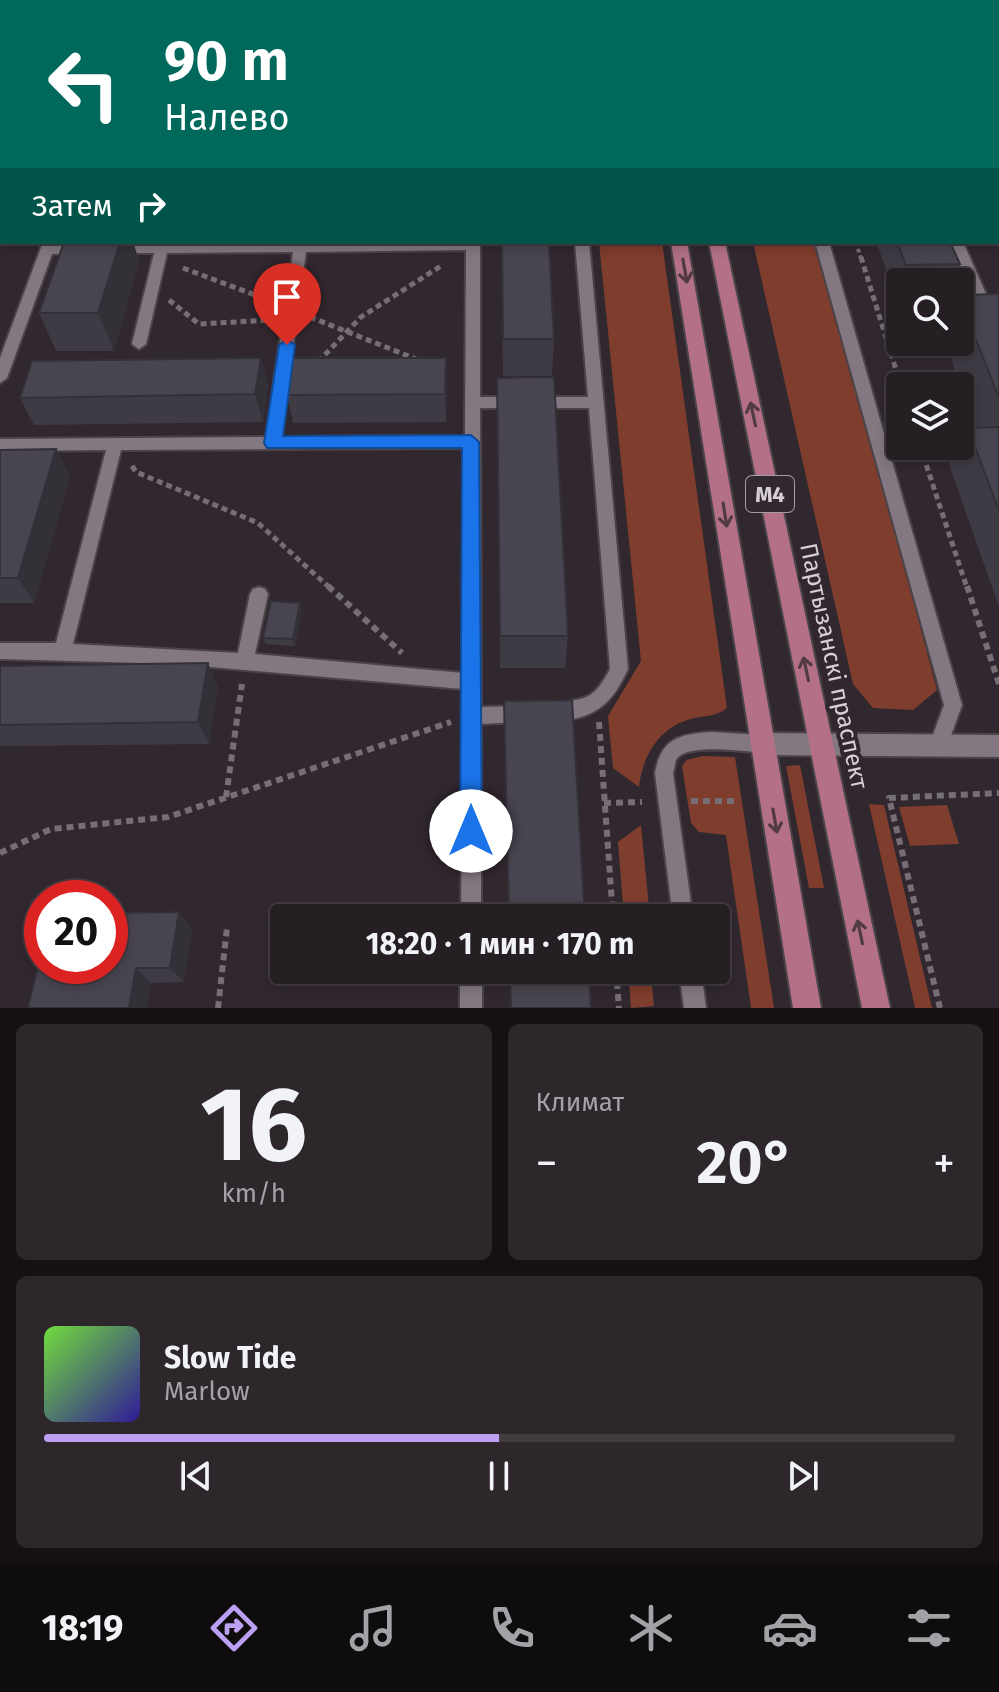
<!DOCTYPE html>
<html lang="ru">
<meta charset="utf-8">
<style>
body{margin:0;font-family:"Fira Sans",sans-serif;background:#2d272b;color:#f1f3f6;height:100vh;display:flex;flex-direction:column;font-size:30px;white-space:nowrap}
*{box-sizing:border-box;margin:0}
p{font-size:26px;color:#a3a2a6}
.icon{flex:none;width:44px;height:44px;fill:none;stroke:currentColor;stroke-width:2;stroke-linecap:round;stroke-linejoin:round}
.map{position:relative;height:1008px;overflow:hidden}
.panel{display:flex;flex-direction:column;gap:16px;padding:16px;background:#141013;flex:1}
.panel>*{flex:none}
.banner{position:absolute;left:0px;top:0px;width:1000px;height:244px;box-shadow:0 4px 12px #0003,0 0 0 2px #423c41;background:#00695c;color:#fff;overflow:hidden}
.tools{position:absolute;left:886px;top:268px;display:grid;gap:16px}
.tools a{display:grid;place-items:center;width:88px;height:88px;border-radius:8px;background:#251e23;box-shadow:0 4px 12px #0003,0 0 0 2px #423c41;font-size:40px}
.speed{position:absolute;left:24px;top:880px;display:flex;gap:16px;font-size:40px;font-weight:700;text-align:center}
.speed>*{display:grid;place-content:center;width:104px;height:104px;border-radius:50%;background:#251e23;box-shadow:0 4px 12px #0003,0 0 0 2px #423c41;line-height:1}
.speed .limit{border:12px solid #d22;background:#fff;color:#111}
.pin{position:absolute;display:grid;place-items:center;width:68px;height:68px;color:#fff;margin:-82px -34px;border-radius:50% 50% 50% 0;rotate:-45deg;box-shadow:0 0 8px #0007}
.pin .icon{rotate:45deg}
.me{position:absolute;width:88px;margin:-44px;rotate:0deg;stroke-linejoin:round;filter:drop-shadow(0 0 6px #0008)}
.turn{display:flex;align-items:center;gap:28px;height:168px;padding:0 32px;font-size:36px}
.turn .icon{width:104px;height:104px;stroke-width:2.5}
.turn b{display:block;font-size:56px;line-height:68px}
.then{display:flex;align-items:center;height:76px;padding:0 32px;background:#0003;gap:16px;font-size:30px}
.big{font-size:60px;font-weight:700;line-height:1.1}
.panel .card{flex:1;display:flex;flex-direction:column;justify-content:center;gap:12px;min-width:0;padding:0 28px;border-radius:12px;background:#2d272b}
.panel .dial{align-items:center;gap:0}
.dial b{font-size:104px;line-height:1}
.song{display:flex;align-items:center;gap:24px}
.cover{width:96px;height:96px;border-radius:12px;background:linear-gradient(135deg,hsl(100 70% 55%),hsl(250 70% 35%))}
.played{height:8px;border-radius:4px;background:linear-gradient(90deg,#bca0f2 50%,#423c41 50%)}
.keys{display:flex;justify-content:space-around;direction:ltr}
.heat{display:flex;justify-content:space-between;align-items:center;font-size:44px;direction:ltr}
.panel .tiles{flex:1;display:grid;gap:16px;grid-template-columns:1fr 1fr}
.card:last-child{grid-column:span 2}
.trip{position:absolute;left:270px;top:904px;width:460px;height:80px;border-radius:8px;background:#251e23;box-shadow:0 4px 12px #0003,0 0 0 2px #423c41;font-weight:700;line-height:80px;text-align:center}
.menu{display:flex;height:128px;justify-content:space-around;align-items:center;background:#0f0c0e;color:#a3a2a6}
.menu .icon{width:56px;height:56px}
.menu .active{color:#bca0f2}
.menu b{font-size:36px;color:#f1f3f6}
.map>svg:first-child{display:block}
</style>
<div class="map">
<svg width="999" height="1008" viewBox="0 0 999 1008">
<rect width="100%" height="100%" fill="#31282f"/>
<path fill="#7f3d2d" d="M 599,242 L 662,242 L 727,708 C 715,717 705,715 691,719 C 659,727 642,757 639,787 L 613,768 L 608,716 L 641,661 Z
M 753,242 L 817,242 L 937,690 L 913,710 L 873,708 L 853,684 Z
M 702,756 L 735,757 L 774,1008 L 751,1008 L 726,835 L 699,832 L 691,823 L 682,766 L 687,760 Z
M 800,765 L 824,888 L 809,888 L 786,766 Z
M 869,804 L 884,805 L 932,1008 L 915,1008 Z
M 947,805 L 959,844 L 910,846 L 899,807 Z
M 641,825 L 650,918 L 624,918 L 618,842 Z
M 628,970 L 643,970 L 651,976 L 654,1006 L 631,1008 Z"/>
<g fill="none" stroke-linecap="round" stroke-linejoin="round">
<g stroke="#4a4348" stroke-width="4">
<path id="service" d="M 561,0 L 571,0 L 571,2 L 561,2 Z
M 749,0 L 759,0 L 759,2 L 749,2 Z
M 918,0 L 928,0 L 929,2 L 919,2 Z
M 998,129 L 999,129 L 999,137 L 998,137 Z
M 998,173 L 999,173 L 999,181 L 998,181 Z
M 43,242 L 57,242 L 55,245 L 83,245 L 90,249 L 83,253 L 52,254 L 7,378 L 0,383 L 0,358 Z
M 480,242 L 480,397 L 588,397 L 575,242 L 589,242 L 628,669 C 616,695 603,713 573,719 C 564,721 556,722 548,719 L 545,713 L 548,707 C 581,694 589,709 610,669 L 589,408 L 480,408 L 481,707 L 523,706 L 529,708 L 532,714 L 529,720 L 523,722 L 481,724 L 481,918 L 461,918 L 463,689 L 177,664 L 0,659 L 0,643 L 56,643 L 106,450 L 0,451 L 0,439 L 266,437 L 293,252 L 167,253 L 146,344 L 139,349 L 132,344 L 154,253 L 114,253 L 107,249 L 109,246 ZM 466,250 L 465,436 L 281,437 L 306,252 ZM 465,448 L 463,673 L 255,654 L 268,594 L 265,589 L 259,587 L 253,589 L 250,594 L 238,653 L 73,644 L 121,450 Z
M 815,242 L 829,242 L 962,705 L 945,752 L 938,755 L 931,752 L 929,746 L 944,705 Z
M 949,242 L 963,242 L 990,303 L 999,309 L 999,321 L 979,309 Z
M 712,732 L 762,735 L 769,738 L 771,744 L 769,750 L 762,753 C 744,751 685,743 676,760 C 675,762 674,772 673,773 L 693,918 L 673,918 L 655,773 C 661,738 680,734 712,732 Z
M 460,970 L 482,970 L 482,1008 L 460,1008 Z
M 679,970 L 701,970 L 706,1008 L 684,1008 Z"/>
</g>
<g stroke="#4a4348" stroke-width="4">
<path id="tertiary" d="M 762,733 L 999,735 L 999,757 L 762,755 L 754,752 L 750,744 L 754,736 Z"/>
</g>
<g stroke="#4a4348" stroke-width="4">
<path id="primary" d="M 638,0 L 650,0 L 651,2 L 637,2 Z
M 661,0 L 675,0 L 677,2 L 662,2 Z
M 671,242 L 687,242 L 821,1008 L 793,1008 Z
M 709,242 L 725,242 L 890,1008 L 862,1008 Z"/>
</g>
<path stroke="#766e75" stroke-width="4" stroke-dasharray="4 3" stroke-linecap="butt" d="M 520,1 L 547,2
M 856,242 L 861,259"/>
<path stroke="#766e75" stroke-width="5" stroke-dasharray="6 4" stroke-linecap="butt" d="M 861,257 L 901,386
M 183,268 L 271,301
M 169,300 L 199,324 L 271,320
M 310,317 L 416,359
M 318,362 L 361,317 L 441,266
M 920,446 L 967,588
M 132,466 L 136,472 L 258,523 L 330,588"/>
<path stroke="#766e75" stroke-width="6" stroke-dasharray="7 5" stroke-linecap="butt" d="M 328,586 L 402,653
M 967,586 L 999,684
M 599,722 L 613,918
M 226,797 L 242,684
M 691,801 L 738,801
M 604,803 L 642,802
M 0,853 L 51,829 L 168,817 L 451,722
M 616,970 L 619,1008
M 218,1008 L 227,928
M 940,1008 L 889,798 L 999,793"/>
<use href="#service" fill="#837881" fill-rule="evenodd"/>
<use href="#tertiary" fill="#837881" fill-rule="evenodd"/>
<use href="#primary" fill="#b37086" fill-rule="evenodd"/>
</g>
<path fill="#3f3b45" d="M 807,0 L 915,0 L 867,1 L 867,2 L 807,2 Z
M 956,0 L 999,0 L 999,35 L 998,35 L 998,2 L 955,2 Z
M 64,242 L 133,242 L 139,261 L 114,351 L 56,351 L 39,313 Z
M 501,242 L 549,242 L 554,339 L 552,376 L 503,376 Z
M 876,242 L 950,242 L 960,264 L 952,282 L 900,282 L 900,293 L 895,293 Z
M 999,294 L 999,607 L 949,464 L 958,446 L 960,446 L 960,443 L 968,428 L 976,428 L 945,342 L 960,342 L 960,295 Z
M 261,358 L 268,386 L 263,422 L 34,425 L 20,398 Z
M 497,378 L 568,636 L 565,668 L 500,668 Z
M 447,385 L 446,422 L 293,423 L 287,395 Z
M 56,449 L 70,476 L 34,603 L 0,603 L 0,450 Z
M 300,603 L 302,610 L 295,646 L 266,644 L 263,638 Z
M 0,666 L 218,687 L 209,744 L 0,746 Z
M 504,701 L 585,918 L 508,918 Z
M 192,929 L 184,982 L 151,983 L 42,948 Z"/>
<path fill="#333038" d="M 120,242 L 133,242 L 139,261 L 114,351 L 98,313 Z
M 261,358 L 268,386 L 263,422 L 255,394 Z
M 446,358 L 447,385 L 446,422 L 445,394 Z
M 56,449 L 70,476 L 34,603 L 18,578 Z
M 300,603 L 302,610 L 295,646 L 293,639 Z
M 208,663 L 218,687 L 209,744 L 198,722 Z
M 179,912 L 192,929 L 184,982 L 170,968 Z
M 136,968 L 151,983 L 147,1008 L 129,1008 Z"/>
<path fill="#494550" stroke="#333038" stroke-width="2" d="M 105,0 L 526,0 L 526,2 L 104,2 Z
M 808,0 L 851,0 L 852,2 L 809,2 Z
M 851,0 L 866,0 L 867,2 L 852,2 Z
M 64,242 L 120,242 L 98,313 L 39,313 Z
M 502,242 L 549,242 L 554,339 L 503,339 Z
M 897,242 L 950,242 L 960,264 L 906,265 Z
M 999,294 L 999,398 L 960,299 L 960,295 Z
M 261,358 L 255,394 L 20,398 L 32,361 Z
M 292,358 L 446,358 L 445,394 L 287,395 Z
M 554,377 L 568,636 L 500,636 L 497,378 Z
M 999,427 L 999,511 L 968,428 Z
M 56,449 L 18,578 L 0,578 L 0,450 Z
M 271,601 L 300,603 L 293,639 L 263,638 Z
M 208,663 L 198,722 L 0,725 L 0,666 Z
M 572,700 L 585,918 L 509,918 L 504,701 Z
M 179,912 L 170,968 L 136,968 L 129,1008 L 28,1008 L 42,948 L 42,966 L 110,966 L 110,913 Z
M 510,970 L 589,970 L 591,1008 L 511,1008 Z"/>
<defs><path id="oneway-shaft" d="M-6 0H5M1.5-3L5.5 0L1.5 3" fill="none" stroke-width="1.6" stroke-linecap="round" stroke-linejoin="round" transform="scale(2)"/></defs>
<g stroke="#523a45">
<use href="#oneway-shaft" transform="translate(685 271) rotate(80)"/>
<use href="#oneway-shaft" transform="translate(753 414) rotate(-102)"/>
<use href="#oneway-shaft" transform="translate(725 515) rotate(81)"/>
<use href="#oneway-shaft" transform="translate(806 669) rotate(-102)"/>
<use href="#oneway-shaft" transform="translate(775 821) rotate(80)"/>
<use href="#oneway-shaft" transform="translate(860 932) rotate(-102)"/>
</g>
<path fill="#1a73e8" stroke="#114b97" stroke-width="2" d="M 287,339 L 295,345 L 283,436 L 471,435 L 479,442 L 482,831 L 479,839 L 471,842 L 463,839 L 460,831 L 462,448 L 267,448 L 264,443 L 279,345 Z"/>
<g text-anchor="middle" stroke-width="8" stroke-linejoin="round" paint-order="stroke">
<rect fill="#31282f" stroke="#a49ea3" stroke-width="2" x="746" y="476" width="48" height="36" rx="6"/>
<g font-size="22" font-weight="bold" fill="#d6d0d5">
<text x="770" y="502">М4</text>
</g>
<g font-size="24" fill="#d6d0d5" stroke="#31282f">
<text transform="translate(834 666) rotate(78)" y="8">Партызанскі праспект</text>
</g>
</g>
</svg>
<div class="tools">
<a><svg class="icon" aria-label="search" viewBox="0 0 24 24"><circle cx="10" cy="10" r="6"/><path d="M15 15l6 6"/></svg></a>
<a><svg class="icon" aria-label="layers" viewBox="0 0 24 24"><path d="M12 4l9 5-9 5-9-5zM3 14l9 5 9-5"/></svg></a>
</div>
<div class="speed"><div class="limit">20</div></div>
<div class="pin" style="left:287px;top:345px;background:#d93025"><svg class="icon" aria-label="arrive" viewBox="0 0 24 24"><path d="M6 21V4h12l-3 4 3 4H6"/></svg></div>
<svg class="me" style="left:471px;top:831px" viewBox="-20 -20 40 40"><circle r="19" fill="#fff"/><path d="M0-13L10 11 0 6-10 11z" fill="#1a73e8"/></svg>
<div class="trip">18:20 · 1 мин · 170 m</div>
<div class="banner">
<div class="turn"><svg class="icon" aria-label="left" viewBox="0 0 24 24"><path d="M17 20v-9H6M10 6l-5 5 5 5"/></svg><div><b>90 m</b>Налево</div></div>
<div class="then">Затем<svg class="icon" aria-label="right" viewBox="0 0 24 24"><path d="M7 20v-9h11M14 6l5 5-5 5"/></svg></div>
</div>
</div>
<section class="panel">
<div class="tiles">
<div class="card dial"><b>16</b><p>km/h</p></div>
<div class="card"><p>Климат</p>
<div class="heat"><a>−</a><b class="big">20°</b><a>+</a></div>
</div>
<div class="card">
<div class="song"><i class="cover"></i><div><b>Slow Tide</b><p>Marlow</p></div></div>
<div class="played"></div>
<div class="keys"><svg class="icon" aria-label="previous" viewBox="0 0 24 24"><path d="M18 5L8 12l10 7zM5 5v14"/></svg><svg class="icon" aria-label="pause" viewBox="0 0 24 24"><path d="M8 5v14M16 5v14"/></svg><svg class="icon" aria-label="next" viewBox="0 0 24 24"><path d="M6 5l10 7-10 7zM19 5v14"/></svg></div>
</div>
</div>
</section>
<nav class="menu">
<b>18:19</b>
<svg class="icon active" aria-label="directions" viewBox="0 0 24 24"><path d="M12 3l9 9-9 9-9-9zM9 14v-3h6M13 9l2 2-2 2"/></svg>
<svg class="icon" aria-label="music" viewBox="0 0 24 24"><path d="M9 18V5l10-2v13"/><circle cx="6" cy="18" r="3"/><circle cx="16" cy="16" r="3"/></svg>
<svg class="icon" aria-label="phone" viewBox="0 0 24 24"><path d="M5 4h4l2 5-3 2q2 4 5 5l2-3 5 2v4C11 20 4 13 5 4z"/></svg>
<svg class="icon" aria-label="climate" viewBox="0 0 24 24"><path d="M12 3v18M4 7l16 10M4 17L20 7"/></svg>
<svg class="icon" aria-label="car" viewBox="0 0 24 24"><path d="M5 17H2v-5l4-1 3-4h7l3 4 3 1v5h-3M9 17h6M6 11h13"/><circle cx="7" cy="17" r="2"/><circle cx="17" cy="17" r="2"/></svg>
<svg class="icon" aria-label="filters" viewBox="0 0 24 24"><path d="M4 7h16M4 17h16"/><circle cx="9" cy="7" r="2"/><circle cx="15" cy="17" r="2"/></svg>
</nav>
